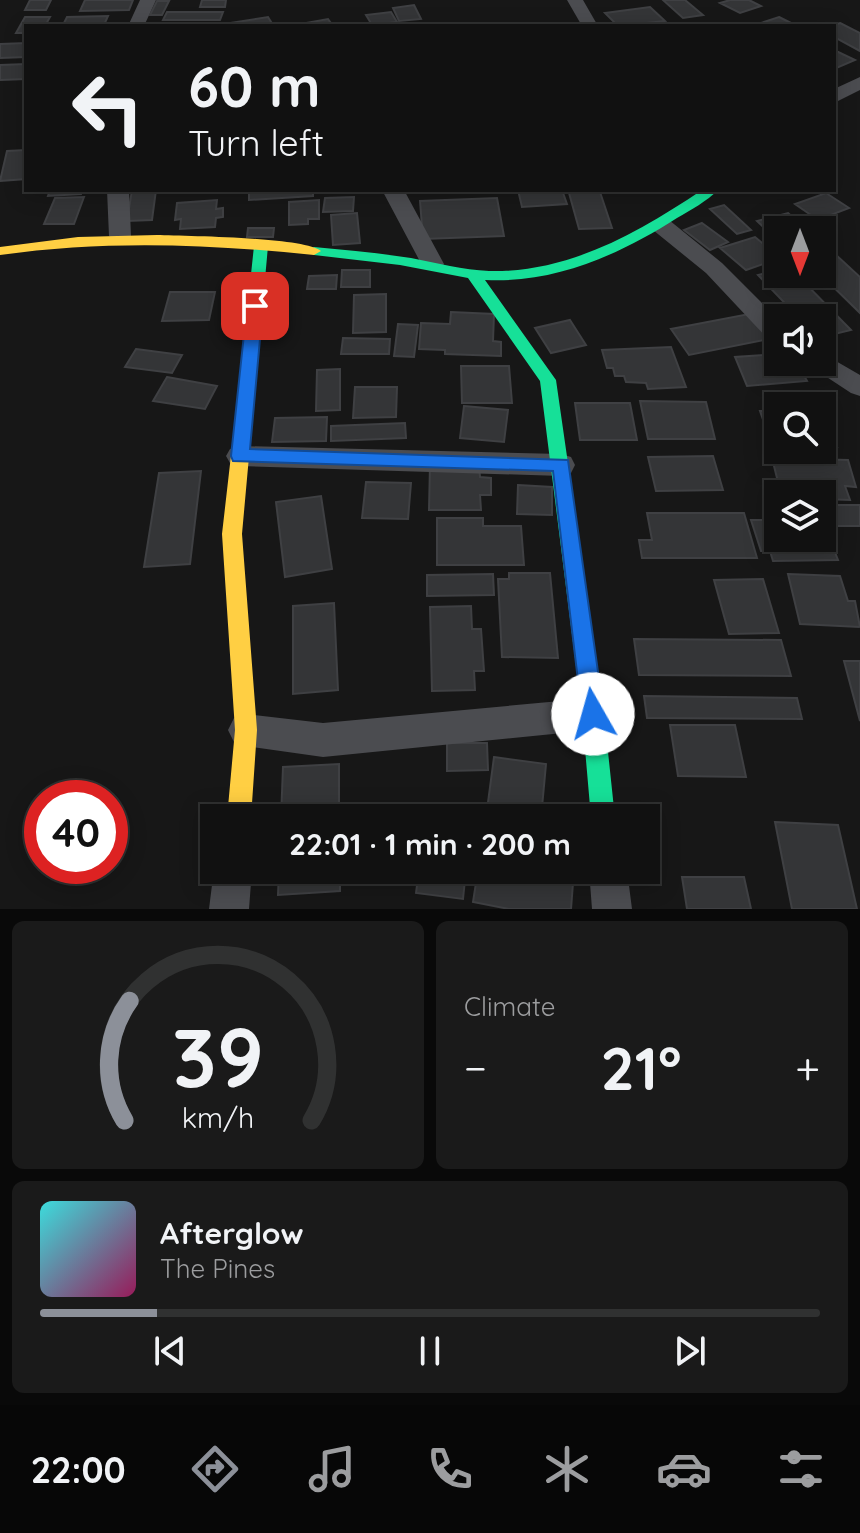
<!DOCTYPE html>
<meta charset="utf-8">
<style>
body{margin:0;font-family:Quicksand,sans-serif;background:#1a1a1a;color:#f1f3f6;height:100vh;display:flex;flex-direction:column;font-size:30px;white-space:nowrap}
*{box-sizing:border-box;margin:0}
p{font-size:26px;color:#9c9d9f}
.icon{flex:none;width:44px;height:44px;fill:none;stroke:currentColor;stroke-width:2;stroke-linecap:round;stroke-linejoin:round}
.map{position:relative;height:909px;overflow:hidden}
.drawer{display:flex;flex-direction:column;gap:12px;padding:12px;background:#090909;flex:1}
.drawer>*{flex:none}
.banner{position:absolute;left:24px;top:24px;width:812px;height:168px;border-radius:0px;box-shadow:0 4px 20px #0003,0 0 0 2px #303131;background:#111;color:#f1f3f6;overflow:hidden}
.needle{width:52px;rotate:180deg}
.buttons{position:absolute;left:764px;top:216px;display:grid;gap:16px}
.buttons a{display:grid;place-items:center;width:72px;height:72px;border-radius:0px;background:#111;box-shadow:0 4px 20px #0003,0 0 0 2px #303131;font-size:40px}
.speed{position:absolute;left:24px;top:780px;display:flex;gap:16px;font-size:40px;font-weight:700;text-align:center}
.speed>*{display:grid;place-content:center;width:104px;height:104px;border-radius:50%;background:#111;box-shadow:0 4px 20px #0003,0 0 0 2px #303131;line-height:1}
.speed .limit{border:12px solid #d22;background:#fff;color:#111}
.pin{position:absolute;display:grid;place-items:center;width:68px;height:68px;color:#fff;margin:-34px;border-radius:16px;box-shadow:0 4px 12px #0006}
.me{position:absolute;width:88px;margin:-44px;rotate:353deg;stroke-linejoin:round;filter:drop-shadow(0 0 6px #0008)}
.turn{display:flex;align-items:center;gap:28px;height:168px;padding:0 32px;font-size:36px}
.turn .icon{width:104px;height:104px;stroke-width:2.5}
.turn b{display:block;font-size:56px;line-height:68px}
.big{font-size:60px;font-weight:700;line-height:1.1}
.drawer .tile{flex:1;display:flex;flex-direction:column;justify-content:center;gap:12px;min-width:0;padding:0 28px;border-radius:12px;background:#1a1a1a}
.drawer .dial{align-items:center;gap:0}
.dial svg{height:208px;overflow:visible;fill:none;stroke:#303131;stroke-width:7;stroke-linecap:round;text-anchor:middle}
.dial text{fill:#f1f3f6;stroke:none}
.song{display:flex;align-items:center;gap:24px}
.cover{width:96px;height:96px;border-radius:12px;background:linear-gradient(135deg,hsl(180 70% 55%),hsl(330 70% 35%))}
.played{height:8px;border-radius:4px;background:linear-gradient(90deg,#8c9099 15%,#303131 15%)}
.keys{display:flex;justify-content:space-around;direction:ltr}
.heat{display:flex;justify-content:space-between;align-items:center;font-size:44px;direction:ltr}
.drawer .tiles{flex:1;display:grid;gap:12px;grid-template-columns:1fr 1fr}
.tile:last-child{grid-column:span 2}
.trip{position:absolute;left:200px;top:804px;width:460px;height:80px;border-radius:0px;background:#111;box-shadow:0 4px 20px #0003,0 0 0 2px #303131;font-weight:700;line-height:80px;text-align:center}
.tab-bar{display:flex;height:128px;justify-content:space-around;align-items:center;background:#070707;color:#9c9d9f}
.tab-bar .icon{width:56px;height:56px}
.tab-bar .current{color:#8c9099}
.tab-bar b{font-size:36px;color:#f1f3f6}
.map>svg:first-child{display:block}
</style>
<div class="map">
<svg width="860" height="909" viewBox="0 0 860 909">
<rect width="100%" height="100%" fill="#171717"/>
<path fill="#343537" stroke="#3f4043" stroke-width="2" d="M 30,0 L 51,0 L 46,10 L 25,10 Z
M 85,0 L 133,0 L 129,10 L 80,11 Z
M 202,0 L 226,0 L 225,7 L 200,7 Z
M 663,0 L 685,0 L 703,15 L 683,18 Z
M 730,0 L 749,0 L 761,6 L 740,13 L 720,3 Z
M 157,1 L 169,1 L 162,15 L 150,15 Z
M 414,5 L 421,19 L 399,21 L 393,8 Z
M 650,7 L 665,21 L 618,26 L 605,13 Z
M 167,12 L 223,12 L 220,20 L 163,20 Z
M 391,12 L 397,22 L 372,25 L 366,15 Z
M 108,16 L 104,25 L 63,25 L 67,17 Z
M 25,17 L 50,17 L 45,26 L 26,26 L 26,33 L 16,33 Z
M 268,17 L 273,25 L 224,24 Z
M 779,17 L 797,26 L 752,26 Z
M 328,19 L 333,26 L 295,25 Z
M 840,23 L 860,33 L 860,51 L 834,37 L 834,26 L 829,26 Z
M 26,43 L 26,57 L 0,58 L 0,44 Z
M 834,50 L 855,60 L 834,69 Z
M 26,64 L 26,79 L 0,80 L 0,65 Z
M 26,150 L 26,179 L 0,181 L 7,151 Z
M 50,190 L 82,190 L 81,194 L 48,196 Z
M 132,190 L 156,190 L 152,220 L 127,221 Z
M 249,190 L 313,190 L 313,196 L 249,200 Z
M 518,190 L 562,190 L 567,204 L 522,207 Z
M 600,192 L 612,228 L 579,229 L 569,193 Z
M 826,193 L 849,208 L 818,220 L 795,204 Z
M 84,197 L 74,224 L 44,224 L 55,198 Z
M 354,197 L 353,211 L 323,212 L 325,198 Z
M 497,198 L 504,236 L 423,239 L 420,201 Z
M 217,200 L 216,209 L 223,208 L 223,217 L 216,218 L 215,227 L 180,229 L 181,219 L 175,220 L 177,203 Z
M 319,200 L 319,219 L 308,219 L 308,224 L 289,225 L 289,202 Z
M 724,205 L 751,230 L 737,234 L 710,209 Z
M 357,213 L 360,243 L 333,245 L 331,215 Z
M 788,213 L 807,230 L 778,230 L 778,241 L 757,221 Z
M 702,223 L 728,242 L 710,250 L 684,230 Z
M 248,228 L 274,228 L 273,237 L 247,237 Z
M 755,237 L 778,256 L 778,259 L 746,270 L 720,248 Z
M 835,254 L 860,277 L 860,313 L 820,274 L 822,257 Z
M 342,270 L 370,270 L 370,287 L 341,287 Z
M 778,270 L 778,274 L 796,274 L 851,330 L 822,337 L 822,318 L 799,318 L 758,275 Z
M 337,275 L 336,289 L 307,289 L 309,276 Z
M 170,292 L 215,292 L 209,320 L 162,321 Z
M 386,294 L 386,332 L 353,333 L 354,295 Z
M 451,312 L 494,314 L 493,341 L 501,342 L 501,356 L 445,354 L 445,350 L 419,349 L 421,323 L 450,324 Z
M 749,314 L 769,339 L 689,355 L 671,329 Z
M 570,320 L 586,345 L 551,353 L 535,328 Z
M 398,324 L 418,325 L 414,357 L 394,356 Z
M 343,338 L 390,339 L 389,354 L 341,354 Z
M 671,347 L 686,387 L 648,389 L 646,383 L 626,382 L 624,376 L 615,376 L 613,368 L 607,368 L 602,350 Z
M 136,349 L 182,355 L 172,373 L 125,367 Z
M 778,354 L 778,362 L 796,362 L 807,381 L 747,386 L 735,357 Z
M 461,366 L 509,366 L 512,403 L 462,403 Z
M 340,369 L 340,410 L 316,411 L 317,370 Z
M 167,377 L 217,386 L 205,409 L 153,401 Z
M 355,387 L 397,387 L 396,417 L 353,418 Z
M 640,401 L 706,402 L 715,439 L 648,439 Z
M 575,403 L 630,403 L 637,440 L 580,440 Z
M 464,406 L 508,410 L 504,442 L 460,438 Z
M 822,410 L 837,447 L 822,447 Z
M 760,411 L 778,411 L 778,448 L 773,448 Z
M 327,417 L 326,441 L 272,442 L 275,418 Z
M 405,423 L 406,438 L 331,441 L 331,426 Z
M 713,456 L 723,490 L 656,491 L 648,457 Z
M 772,458 L 848,460 L 856,487 L 845,486 L 850,500 L 822,499 L 822,494 L 781,494 Z
M 430,465 L 479,466 L 480,477 L 491,478 L 491,495 L 480,495 L 481,510 L 429,510 Z
M 201,471 L 190,564 L 144,567 L 159,473 Z
M 366,482 L 411,483 L 408,519 L 362,518 Z
M 518,485 L 552,487 L 552,515 L 517,514 Z
M 321,496 L 332,569 L 285,577 L 276,502 Z
M 778,503 L 778,538 L 822,538 L 822,519 L 838,560 L 773,561 L 770,551 L 761,551 L 751,520 L 772,520 L 767,504 Z
M 825,505 L 860,505 L 860,526 L 832,526 Z
M 647,513 L 744,513 L 757,558 L 642,558 L 639,540 L 652,540 Z
M 437,518 L 483,518 L 483,526 L 521,526 L 524,565 L 437,565 Z
M 509,573 L 550,573 L 558,658 L 502,657 L 498,579 L 509,579 Z
M 493,574 L 494,595 L 427,596 L 427,575 Z
M 788,574 L 840,576 L 848,601 L 855,601 L 860,627 L 800,624 Z
M 763,579 L 779,633 L 729,634 L 714,580 Z
M 334,603 L 338,690 L 293,694 L 293,606 Z
M 471,606 L 472,629 L 481,629 L 484,671 L 474,671 L 475,690 L 432,691 L 430,607 Z
M 634,639 L 781,640 L 791,676 L 639,675 Z
M 844,661 L 860,661 L 860,721 Z
M 644,696 L 797,698 L 802,719 L 647,718 Z
M 670,725 L 735,725 L 746,777 L 678,776 Z
M 447,743 L 487,743 L 488,770 L 447,771 Z
M 494,757 L 546,764 L 541,818 L 487,810 Z
M 339,764 L 339,818 L 281,818 L 283,767 Z
M 427,810 L 471,816 L 471,818 L 426,818 Z
M 775,822 L 838,825 L 857,909 L 792,909 Z
M 279,870 L 340,870 L 340,891 L 278,895 Z
M 419,870 L 466,870 L 463,899 L 416,893 Z
M 478,870 L 574,870 L 571,909 L 509,909 L 473,902 Z
M 682,877 L 744,877 L 751,909 L 687,909 Z"/>
<g fill="none" stroke-linecap="round" stroke-linejoin="round">
<path fill="#4b4c50" fill-rule="evenodd" d="M 140,0 L 156,0 L 144,26 L 128,26 Z
M 567,0 L 583,0 L 598,26 L 582,26 Z
M 860,77 L 860,90 L 834,103 L 834,89 Z
M 107,190 L 129,190 L 131,236 L 128,241 L 120,243 L 109,236 Z
M 382,190 L 404,190 L 444,264 L 440,269 L 424,269 Z
M 661,218 L 669,220 L 722,263 L 778,319 L 778,342 L 769,340 L 706,273 L 653,230 L 650,225 Z
M 822,353 L 860,375 L 860,396 L 851,393 L 813,368 L 809,362 L 822,362 Z
M 240,446 L 561,454 L 571,457 L 575,465 L 571,473 L 561,476 L 240,466 L 230,463 L 226,456 L 230,449 Z
M 593,698 L 605,703 L 610,714 L 605,725 L 593,730 L 323,757 L 246,746 L 234,742 L 228,730 L 234,718 L 246,714 L 323,723 Z
M 214,869 L 252,870 L 249,909 L 209,909 Z
M 589,870 L 627,870 L 632,909 L 592,909 Z"/>
<path fill="#16e098" fill-rule="evenodd" d="M 702,190 L 718,190 C 707,201 691,210 677,218 C 621,254 554,284 485,280 L 556,380 L 604,714 L 615,818 L 591,818 L 582,714 L 540,381 L 468,278 L 400,265 L 314,255 L 307,251 L 314,247 C 346,250 379,253 411,258 C 437,263 463,270 489,271 C 568,273 638,233 702,190 Z
M 261,242 L 268,246 L 257,368 L 249,374 L 241,368 L 254,246 Z"/>
<path fill="#ffcf43" fill-rule="evenodd" d="M 157,235 C 185,236 304,237 321,251 L 314,255 C 208,244 105,240 0,255 L 0,247 L 78,237 Z
M 249,362 L 257,368 L 242,534 L 257,730 L 251,818 L 227,818 L 235,730 L 222,534 L 241,368 Z"/>
</g>
<path fill="#1a73e8" stroke="#114b97" stroke-width="2" d="M 255,301 L 263,306 L 250,449 L 568,460 L 604,714 L 601,721 L 593,724 L 585,721 L 582,714 L 553,471 L 233,461 L 231,456 L 247,306 Z"/>
</svg>
<div class="buttons">
<a><svg class="needle" viewBox="-14 -14 28 28"><path d="M0-13l5 13h-10z" fill="#e53935"/><path d="M0 13l5-13h-10z" fill="#9c9d9f"/></svg></a>
<a><svg class="icon" aria-label="sound" viewBox="0 0 24 24"><path d="M4 9h4l5-4v14l-5-4H4zM17 9q2 3 0 6"/></svg></a>
<a><svg class="icon" aria-label="search" viewBox="0 0 24 24"><circle cx="10" cy="10" r="6"/><path d="M15 15l6 6"/></svg></a>
<a><svg class="icon" aria-label="layers" viewBox="0 0 24 24"><path d="M12 4l9 5-9 5-9-5zM3 14l9 5 9-5"/></svg></a>
</div>
<div class="speed"><div class="limit">40</div></div>
<div class="pin" style="left:255px;top:306px;background:#d93025"><svg class="icon" aria-label="arrive" viewBox="0 0 24 24"><path d="M6 21V4h12l-3 4 3 4H6"/></svg></div>
<svg class="me" style="left:593px;top:714px" viewBox="-20 -20 40 40"><circle r="19" fill="#fff"/><path d="M0-13L10 11 0 6-10 11z" fill="#1a73e8"/></svg>
<div class="trip">22:01 · 1 min · 200 m</div>
<div class="banner">
<div class="turn"><svg class="icon" aria-label="left" viewBox="0 0 24 24"><path d="M17 20v-9H6M10 6l-5 5 5 5"/></svg><div><b>60 m</b>Turn left</div></div>
</div>
</div>
<section class="drawer">
<div class="tiles">
<div class="tile dial"><svg viewBox="0 0 100 80">
<path d="M14 69A42 42 0 1 1 86 69"/>
<path d="M14 69A42 42 0 0 1 16 23" stroke="#8c9099"/>
<text x="50" y="56" font-size="32" font-weight="700">39</text>
<text x="50" y="72" font-size="11">km/h</text>
</svg></div>
<div class="tile"><p>Climate</p>
<div class="heat"><a>−</a><b class="big">21°</b><a>+</a></div>
</div>
<div class="tile">
<div class="song"><i class="cover"></i><div><b>Afterglow</b><p>The Pines</p></div></div>
<div class="played"></div>
<div class="keys"><svg class="icon" aria-label="previous" viewBox="0 0 24 24"><path d="M18 5L8 12l10 7zM5 5v14"/></svg><svg class="icon" aria-label="pause" viewBox="0 0 24 24"><path d="M8 5v14M16 5v14"/></svg><svg class="icon" aria-label="next" viewBox="0 0 24 24"><path d="M6 5l10 7-10 7zM19 5v14"/></svg></div>
</div>
</div>
</section>
<nav class="tab-bar">
<b>22:00</b>
<svg class="icon current" aria-label="directions" viewBox="0 0 24 24"><path d="M12 3l9 9-9 9-9-9zM9 14v-3h6M13 9l2 2-2 2"/></svg>
<svg class="icon" aria-label="music" viewBox="0 0 24 24"><path d="M9 18V5l10-2v13"/><circle cx="6" cy="18" r="3"/><circle cx="16" cy="16" r="3"/></svg>
<svg class="icon" aria-label="phone" viewBox="0 0 24 24"><path d="M5 4h4l2 5-3 2q2 4 5 5l2-3 5 2v4C11 20 4 13 5 4z"/></svg>
<svg class="icon" aria-label="climate" viewBox="0 0 24 24"><path d="M12 3v18M4 7l16 10M4 17L20 7"/></svg>
<svg class="icon" aria-label="car" viewBox="0 0 24 24"><path d="M5 17H2v-5l4-1 3-4h7l3 4 3 1v5h-3M9 17h6M6 11h13"/><circle cx="7" cy="17" r="2"/><circle cx="17" cy="17" r="2"/></svg>
<svg class="icon" aria-label="filters" viewBox="0 0 24 24"><path d="M4 7h16M4 17h16"/><circle cx="9" cy="7" r="2"/><circle cx="15" cy="17" r="2"/></svg>
</nav>
